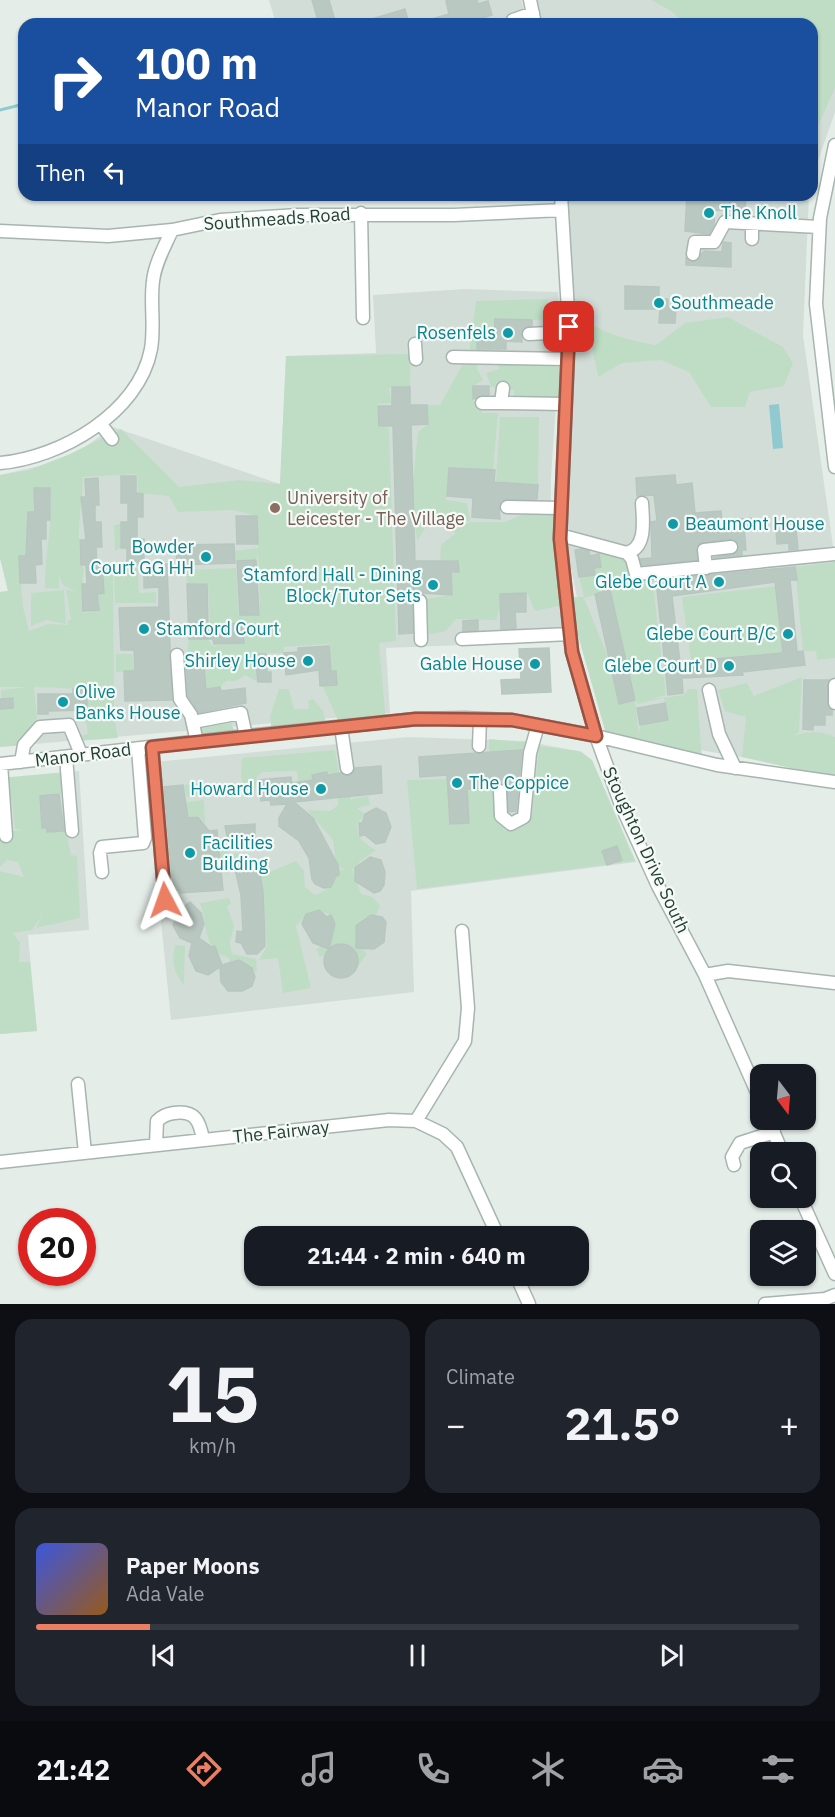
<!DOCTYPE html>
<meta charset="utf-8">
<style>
body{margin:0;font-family:"IBM Plex Sans",sans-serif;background:#20242c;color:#f1f3f6;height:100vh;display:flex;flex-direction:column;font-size:22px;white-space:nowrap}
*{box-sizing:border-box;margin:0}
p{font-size:20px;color:#9ea1a6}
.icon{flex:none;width:33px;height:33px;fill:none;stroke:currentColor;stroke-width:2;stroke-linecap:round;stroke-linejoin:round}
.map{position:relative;height:1304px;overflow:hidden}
.sheet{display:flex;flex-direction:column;gap:15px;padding:15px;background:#0d0f14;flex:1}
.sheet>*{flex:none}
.top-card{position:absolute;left:18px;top:18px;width:800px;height:183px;border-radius:18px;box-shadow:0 2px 4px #0004;background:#1a4fa0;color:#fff;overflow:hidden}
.needle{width:39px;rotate:164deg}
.tools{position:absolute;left:750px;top:1064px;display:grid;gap:12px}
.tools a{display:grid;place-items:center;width:66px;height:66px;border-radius:12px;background:#171b24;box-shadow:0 2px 4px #0004;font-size:30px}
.speed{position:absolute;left:18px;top:1208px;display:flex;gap:12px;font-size:30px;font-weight:700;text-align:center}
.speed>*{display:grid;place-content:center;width:78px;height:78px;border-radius:50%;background:#171b24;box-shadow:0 2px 4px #0004;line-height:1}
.speed .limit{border:9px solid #d22;background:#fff;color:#111}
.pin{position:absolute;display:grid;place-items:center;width:51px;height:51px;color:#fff;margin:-26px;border-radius:12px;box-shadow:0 3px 9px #0006}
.me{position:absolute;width:66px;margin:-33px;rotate:356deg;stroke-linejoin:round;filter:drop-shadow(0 0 4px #0008)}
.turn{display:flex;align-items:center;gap:21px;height:126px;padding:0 18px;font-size:27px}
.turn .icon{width:78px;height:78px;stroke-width:2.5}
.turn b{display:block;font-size:42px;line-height:51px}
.then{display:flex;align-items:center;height:57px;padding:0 18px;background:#0003;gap:12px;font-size:22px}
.big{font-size:45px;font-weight:800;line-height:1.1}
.sheet .tile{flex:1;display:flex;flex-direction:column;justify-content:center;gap:9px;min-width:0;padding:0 21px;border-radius:18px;background:#20242c}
.sheet .dial{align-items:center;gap:0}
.dial b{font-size:78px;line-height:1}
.song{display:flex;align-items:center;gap:18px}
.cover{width:72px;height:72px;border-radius:9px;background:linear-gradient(135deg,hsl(230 70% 55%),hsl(30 70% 35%))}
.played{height:6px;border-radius:3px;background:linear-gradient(90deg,#ec7e64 15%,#363941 15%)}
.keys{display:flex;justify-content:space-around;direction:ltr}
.heat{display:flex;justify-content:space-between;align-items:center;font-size:33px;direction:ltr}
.sheet .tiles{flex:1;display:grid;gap:15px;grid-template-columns:1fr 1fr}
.tile:last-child{grid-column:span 2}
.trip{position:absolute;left:244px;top:1226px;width:345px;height:60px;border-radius:18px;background:#171b24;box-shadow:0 2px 4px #0004;font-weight:800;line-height:60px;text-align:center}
.menu{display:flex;height:96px;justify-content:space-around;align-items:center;background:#090b0e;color:#9ea1a6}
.menu .icon{width:42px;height:42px}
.menu .selected{color:#ec7e64}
.menu b{font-size:27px;color:#f1f3f6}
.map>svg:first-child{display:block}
</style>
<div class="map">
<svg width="835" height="1304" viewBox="0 0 835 1304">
<rect width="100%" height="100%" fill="#e5ede9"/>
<path fill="#d3ddd8" d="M 269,0 L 521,0 L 528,24 L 276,24 Z
M 535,0 L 835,0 L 835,112 L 812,178 L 812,24 L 543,24 Z
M 354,195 L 554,195 L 554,198 L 490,202 L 355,199 Z
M 566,195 L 809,195 L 803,335 L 835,560 L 835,773 L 606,734 L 564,536 Z
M 465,289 L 558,292 L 561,329 L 551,478 L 550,546 L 565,641 L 386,648 L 390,713 L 0,747 L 0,592 L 8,591 L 0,558 L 0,475 L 39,466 L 68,455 L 83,448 L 113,427 L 280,484 L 286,356 L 376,353 L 373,295 Z
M 408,737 L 525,741 L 582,752 L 592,760 L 636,862 L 411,891 L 414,992 L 171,1020 L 145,763 Z
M 79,771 L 89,930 L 28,935 L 37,1031 L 0,1034 L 0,779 Z"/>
<path fill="#bfddc5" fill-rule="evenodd" d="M 651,0 L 835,0 L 835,88 L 812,139 L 812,24 L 686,24 L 671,11 Z
M 548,299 L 547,320 L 495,319 L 494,338 L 477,340 L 476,354 L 469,353 L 476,301 Z
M 728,317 L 783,347 L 793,363 L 784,386 L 750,392 L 745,407 L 711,407 L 689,372 L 661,360 L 622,363 L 598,377 L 587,321 C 608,336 630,340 656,345 L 685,323 Z
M 411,354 L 410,387 L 389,388 L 392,403 L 377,404 L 379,426 L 389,428 L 396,641 L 379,643 L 386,722 L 341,727 L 322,685 L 337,684 L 336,671 L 331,671 L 329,644 L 284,647 L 284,653 L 256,654 L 258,682 L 245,675 L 236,681 L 226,681 L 220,687 L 207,689 L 203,657 L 181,659 L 181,655 L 187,654 L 189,639 L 208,639 L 212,646 L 244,643 L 246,635 L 243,623 L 210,625 L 208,583 L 187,583 L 186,570 L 236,568 L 239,615 L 260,614 L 258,553 L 256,560 L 237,561 L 234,551 L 258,548 L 257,516 L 233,510 L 178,512 L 169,496 L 138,493 L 137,474 L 83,477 C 83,495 73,556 84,569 L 82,584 L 84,613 L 99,610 L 97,594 L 104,593 L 103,569 L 113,567 L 114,716 L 118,738 L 77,741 L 75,737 L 88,734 L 85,714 L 88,716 L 87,689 L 34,687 L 38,730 L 24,745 L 0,747 L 0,709 L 13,707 L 12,698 L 1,699 L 1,690 L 28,687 L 0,687 L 0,592 L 8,591 L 0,558 L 0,475 L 29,470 L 68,455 L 121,429 L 179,487 L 240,480 L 280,484 L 286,356 ZM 34,488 L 50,488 C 54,521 44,554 45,588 L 59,589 L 59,576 L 63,585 L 76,592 L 66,589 L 71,620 L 68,620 L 68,625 L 48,624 L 29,631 L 23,607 L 19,557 L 26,556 L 28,512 L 35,512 Z
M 499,358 L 566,359 L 563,403 L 514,403 L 514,390 L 491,387 L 486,373 L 499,369 Z
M 465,360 L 477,360 L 477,369 L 483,380 L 473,386 L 473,399 L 483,413 L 498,413 L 493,470 L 449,468 L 446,500 L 467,503 L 470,521 L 428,524 L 417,541 L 412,491 L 418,432 L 428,424 L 428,405 L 440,405 Z
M 500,417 L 539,417 L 538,485 L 496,481 Z
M 526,513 L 560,514 L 567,604 L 535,611 L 527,593 L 504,594 L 496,620 L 456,619 L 446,631 L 432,634 L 422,632 L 425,599 L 451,595 L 451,574 L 458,572 L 458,561 L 440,560 L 441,545 L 455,534 L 453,530 L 470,522 L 505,522 Z
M 121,524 L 120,548 L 115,551 L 114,525 Z
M 595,543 L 627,553 L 653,585 L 666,695 L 652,699 L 684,695 L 688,689 L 697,689 L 702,761 L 639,740 L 606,734 L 577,632 L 572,597 L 584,597 L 579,577 L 595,575 L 594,568 L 600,567 ZM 610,591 L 637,704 L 664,698 L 668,720 L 640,725 L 639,735 L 635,700 L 619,703 L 606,652 L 584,598 Z
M 835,562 L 835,658 L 817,660 L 816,651 L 803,651 L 795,567 Z
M 138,568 L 139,593 L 156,592 L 156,603 L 115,603 L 114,569 Z
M 776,586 L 783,653 L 691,661 L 682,597 Z
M 64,590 L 66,624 L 46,620 L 31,626 L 31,593 Z
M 116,654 L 132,654 L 135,671 L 116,672 Z
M 802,677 L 799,732 L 794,736 C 809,731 822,731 835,737 L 835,778 L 742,757 L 746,717 L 725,711 L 718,690 L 747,683 L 754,696 Z
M 279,689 L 289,689 L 294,709 L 309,709 L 308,701 L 313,699 L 323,711 L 327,727 L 272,734 L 270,716 Z
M 231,723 L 237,737 L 201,740 L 197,728 Z
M 489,739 L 533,743 L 531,751 L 489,752 Z
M 539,746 L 579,751 L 592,760 L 635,861 L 417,889 L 407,780 L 447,779 L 450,825 L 469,822 L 466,772 L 481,788 L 498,787 L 500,824 L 511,831 L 532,815 Z
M 335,750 L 339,773 L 313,774 L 313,780 L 299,786 L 297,771 L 262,772 L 257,777 L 254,797 L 245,797 L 241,774 L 242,758 Z
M 66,772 L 68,792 L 40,796 L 42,827 L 47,827 L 48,832 L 66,832 L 71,855 L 77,856 L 80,918 L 36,928 L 43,914 L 32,930 L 13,933 L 20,943 L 19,962 L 30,962 L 37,1031 L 0,1034 L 0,871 L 24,877 L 18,862 L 7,860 L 0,867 L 0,832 L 24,830 L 15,829 L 12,800 L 4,801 L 0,778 Z
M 201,783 L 204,794 L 187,797 L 184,785 Z
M 351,791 L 351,799 L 368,796 L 370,805 L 357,808 L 365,814 L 357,824 C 358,838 363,843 376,850 L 359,862 L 360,869 L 352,869 L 361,894 L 373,897 L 380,906 L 376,915 L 366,918 L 356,926 L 355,941 L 367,954 L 358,966 L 355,954 L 345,951 L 345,946 L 333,946 L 332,951 L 320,957 L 316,949 L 329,942 L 334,933 L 332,928 L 336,926 L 331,915 C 314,908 308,912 296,926 L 311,988 L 283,993 L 278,958 L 259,960 L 267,946 L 260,876 L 296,861 L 304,871 L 305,887 L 315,895 C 324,892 334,887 336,876 L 339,875 L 339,870 L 345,869 L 340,868 L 336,862 L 333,840 L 307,810 L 330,811 L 338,805 L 338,799 Z
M 204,800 L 205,823 L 199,816 L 183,818 L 182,810 L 187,808 L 187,802 Z
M 227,850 L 229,855 L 239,853 L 240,855 L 229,865 L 227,877 L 219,852 Z
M 229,898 L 231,904 L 227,906 L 234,926 L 230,943 L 232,954 L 256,959 L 257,973 L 248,966 L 230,964 L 229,958 C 202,949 208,925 200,903 Z
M 175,945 L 185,946 L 184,985 C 172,969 172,963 175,945 Z"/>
<path fill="#90c9d0" d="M 779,404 L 783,448 L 773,449 L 769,405 Z"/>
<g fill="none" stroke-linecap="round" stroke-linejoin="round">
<path stroke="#90c9d0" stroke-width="3" d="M 0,110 L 24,104"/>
</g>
<path fill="#bac8c2" stroke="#b7c7c0" stroke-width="1.5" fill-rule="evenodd" d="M 312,0 L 329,0 L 336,24 L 319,24 Z
M 450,0 L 477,0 L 478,4 L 488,1 L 492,15 L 462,24 L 422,24 L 422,22 L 449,14 L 446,1 Z
M 405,9 L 409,24 L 362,24 L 362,22 Z
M 687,195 L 746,195 L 745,211 L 715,210 L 714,225 L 709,234 L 685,231 Z
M 723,242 L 731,243 L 731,267 L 686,265 L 686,258 L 695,262 L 704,251 L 722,252 Z
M 625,286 L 659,287 L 659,299 L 668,299 L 668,308 L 676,308 L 675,323 L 659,323 L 660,309 L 625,309 Z
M 495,319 L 532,320 L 532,326 L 522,329 L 522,342 L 506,341 L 506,349 L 477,349 L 477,340 L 494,341 Z
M 473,386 L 489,386 L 489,395 L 473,399 Z
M 392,387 L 410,387 L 410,405 L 427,405 L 428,424 L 411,425 L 415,561 L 458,561 L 459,572 L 451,572 L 452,595 L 419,593 L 413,597 L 413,633 L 399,634 L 393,426 L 379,426 L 378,406 L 392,406 Z
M 449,468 L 495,470 L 494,482 L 538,485 L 537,499 L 501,500 L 499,506 L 500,519 L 472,517 L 473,498 L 447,496 Z
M 675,475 L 676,485 L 692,483 L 695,513 L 721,511 L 722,521 L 751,518 L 752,526 L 744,527 L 746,550 L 742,550 L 742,555 L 713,558 L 736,553 L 738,543 L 730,539 L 700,543 L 696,547 L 697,560 L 642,565 L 640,559 L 652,558 L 651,522 L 657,521 L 654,495 L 637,496 L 636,478 Z
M 121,476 L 136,476 L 136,493 L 143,494 L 143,517 L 137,517 L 137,539 L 144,539 L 144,565 L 127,565 L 127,548 L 121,548 L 121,522 L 128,522 L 128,503 L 121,503 Z
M 98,478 L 99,505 L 95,505 L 95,522 L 101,522 L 102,547 L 96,547 L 97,565 L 102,564 L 104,593 L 97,594 L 99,610 L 83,611 L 82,584 L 87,584 L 86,565 L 81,565 L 80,540 L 86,540 L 81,497 L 86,497 L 85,479 Z
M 34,488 L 50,488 L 50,520 L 46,520 L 46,539 L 41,539 L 42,564 L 35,565 L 36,583 L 20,583 L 19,556 L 26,556 L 28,512 L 35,512 Z
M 236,516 L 257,516 L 258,544 L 237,544 Z
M 796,529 L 798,549 L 789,550 L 789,543 L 777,544 L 776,531 Z
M 234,544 L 235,563 L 177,565 L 176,545 Z
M 581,549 L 589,551 L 590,556 L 599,554 L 601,567 L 594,568 L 595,575 L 579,577 L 575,550 Z
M 256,560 L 259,615 L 240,615 L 237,561 Z
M 167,564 L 172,700 L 125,701 L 124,671 L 135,671 L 134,650 L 121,650 L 119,608 L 159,607 L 159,587 L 144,588 L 144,565 Z
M 795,567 L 797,580 L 790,580 L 797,652 L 803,651 L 805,665 L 742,672 L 743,675 L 682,678 L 683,693 L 668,695 L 656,580 ZM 775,582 L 783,653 L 680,662 L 672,596 Z
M 187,584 L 207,584 L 208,625 L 243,623 L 244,643 L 214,644 L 213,639 L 189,639 Z
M 610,590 L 635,700 L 619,704 L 595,594 Z
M 526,593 L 526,612 L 515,612 L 516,628 L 501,629 L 500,594 Z
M 478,620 L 478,630 L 463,631 L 463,621 Z
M 329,646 L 331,671 L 336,671 L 337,685 L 320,686 L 319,670 L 286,675 L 284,653 L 298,652 L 298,648 Z
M 549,648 L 551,692 L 502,694 L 501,680 L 521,679 L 519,649 Z
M 255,654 L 266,654 L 267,672 L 271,672 L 271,682 L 258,682 Z
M 203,657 L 206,689 L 220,687 L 221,691 L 245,688 L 246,703 L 199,713 L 188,696 L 186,659 Z
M 804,680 L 829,680 L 827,707 L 832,710 L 832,715 L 825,715 L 825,725 L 813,725 L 813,730 L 803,729 Z
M 73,689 L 87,689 L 87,710 L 48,711 L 48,714 L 38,714 L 38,694 L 73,694 Z
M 13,698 L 13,708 L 0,709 L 0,699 Z
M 665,703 L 668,720 L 640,725 L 637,708 Z
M 522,750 L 516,811 L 509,812 L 507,787 L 499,783 L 493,788 L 467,789 L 469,823 L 450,824 L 447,775 L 420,777 L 419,757 Z
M 381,766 L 382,793 L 294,802 L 313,818 L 338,865 L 339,875 L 336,876 L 331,887 L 324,888 L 315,884 L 312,879 L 309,858 L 299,841 L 279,826 L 279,818 L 287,804 L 271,805 L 270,800 L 261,801 L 259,780 L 291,777 L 292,783 L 313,780 L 312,775 L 327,772 L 327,775 L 341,773 L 348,776 L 353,774 L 355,768 Z
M 183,785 L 188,818 L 198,817 L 209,831 L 217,830 L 223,890 L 180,893 L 180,890 L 173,891 L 164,787 Z
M 59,794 L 64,831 L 47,832 L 46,827 L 42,828 L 40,796 Z
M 376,808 L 386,813 L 391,827 L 385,842 L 376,844 L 365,835 L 360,836 L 359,823 L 362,823 L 365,814 Z
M 255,824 L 255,841 L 245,844 L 245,848 L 230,850 L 225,826 Z
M 617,846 L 622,860 L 607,865 L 602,851 Z
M 370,857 L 381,860 L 385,872 L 384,885 L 380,891 L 374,893 L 355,881 L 355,868 Z
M 242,858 L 258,864 L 263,891 L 265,946 L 257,954 L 247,954 L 241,943 L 236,942 L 237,931 L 243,932 L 241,895 L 235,869 Z
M 190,902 L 201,913 L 204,924 L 199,938 L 212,947 L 215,946 L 222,965 L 239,960 L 252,968 L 255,977 L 252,986 L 242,991 L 228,991 L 221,982 L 220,967 L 208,975 L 196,971 L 189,956 L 192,943 L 180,938 L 173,925 L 179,910 Z
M 319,910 L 327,917 L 331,915 L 335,924 L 329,949 L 313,943 L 302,924 L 306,914 Z
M 371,915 L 382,917 L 386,922 L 384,942 L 374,949 L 356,948 L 356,926 Z
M324 961a17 17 0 1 1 34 0a17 17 0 1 1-34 0Z"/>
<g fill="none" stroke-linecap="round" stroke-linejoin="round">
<g stroke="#a7b5b0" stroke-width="15">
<path id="minor" d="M 530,0 L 535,24
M 513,20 L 533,13
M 835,145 L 820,218 L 816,304 L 835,467
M 561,195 L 569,327 L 560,539 L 572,652 L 596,736 L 621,805 L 658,886 L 705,975 L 760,1099
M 361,213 L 363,318
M 0,231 L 108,236 L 172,230 L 220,220 L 298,215 L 454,215 L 562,210
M 752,239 L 752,224
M 693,254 L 695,242 L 714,242 L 725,222 L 819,227
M 529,334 L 568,332
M 415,344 L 416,359
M 453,357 L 567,359
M 503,388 L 501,403 L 564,404
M 482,403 L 501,403
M 100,423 L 112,439
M 0,463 C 60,458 139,413 151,349 C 155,326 150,303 153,281 C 155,263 165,246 172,230
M 507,507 L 560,508
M 560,535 L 627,553 L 632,559 L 636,574 L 835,554
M 627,553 C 647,547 643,521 642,503
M 706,568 L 704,550 L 731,547
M 420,601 L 421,640
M 462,639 L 570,634
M 177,655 L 180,699 L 191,715 L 197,742
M 835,685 L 835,703
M 709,690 L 719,734 L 735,768
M 193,722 L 241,713 L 246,736
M 341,727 L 347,768
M 479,746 L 480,719
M 152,747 L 165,900
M 66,757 L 72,831
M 21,762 L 24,745 L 40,727 L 69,725 L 81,754
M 0,764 L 237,737 L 416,719 L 464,718 L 512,720 L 596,736 L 717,765 L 835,782
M 1,764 L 6,836
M 500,791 L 501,816 L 511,824 L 524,817 L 530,753 L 538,725
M 102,872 L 100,853 L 102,847 L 143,843 L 145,838 L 138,749
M 705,975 L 728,971 L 835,983
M 78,1084 L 85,1153
M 768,1119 L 782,1152
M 416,1121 L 465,1041 L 468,1008 L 462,931
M 156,1145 L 157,1121 C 162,1116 166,1114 174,1113 C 195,1110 200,1121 203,1140
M 0,1162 L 389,1120 L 416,1121 L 443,1134 L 457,1147 L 498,1236
M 734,1165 L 732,1157 L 740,1143 L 774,1132
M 800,1197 L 835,1274
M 516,1275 L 529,1304
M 765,1304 L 825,1299 L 835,1295"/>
</g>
<use href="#minor" stroke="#fff" stroke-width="12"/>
</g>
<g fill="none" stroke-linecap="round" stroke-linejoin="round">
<g stroke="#995241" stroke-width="15">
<path id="route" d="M 165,900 L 152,747 L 416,719 L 512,720 L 596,736 L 572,652 L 560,539 L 569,327"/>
</g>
<use href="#route" stroke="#ec7e64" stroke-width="10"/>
</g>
<g fill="#0f9aa8" stroke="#f5faf7" stroke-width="2">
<circle cx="709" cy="213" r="6"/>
<circle cx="659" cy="303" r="6"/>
<circle cx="508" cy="333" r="6"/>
<circle cx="673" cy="524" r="6"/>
<circle cx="206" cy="557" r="6"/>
<circle cx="719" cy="582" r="6"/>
<circle cx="433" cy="585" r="6"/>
<circle cx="144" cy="629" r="6"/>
<circle cx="788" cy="634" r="6"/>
<circle cx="308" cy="661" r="6"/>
<circle cx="535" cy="664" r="6"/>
<circle cx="729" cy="666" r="6"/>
<circle cx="63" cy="702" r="6"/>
<circle cx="457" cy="783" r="6"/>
<circle cx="321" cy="789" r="6"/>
<circle cx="190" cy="853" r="6"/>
</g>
<circle fill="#8d6e63" stroke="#f5faf7" stroke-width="2" cx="275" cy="508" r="6"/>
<g text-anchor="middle" stroke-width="4.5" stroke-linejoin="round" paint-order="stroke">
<g font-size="18" fill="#0d838f" stroke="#f5faf7" text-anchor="end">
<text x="721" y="219" text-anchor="start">The Knoll</text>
<text x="671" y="309" text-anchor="start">Southmeade</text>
<text x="496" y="339">Rosenfels</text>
<text x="685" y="530" text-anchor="start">Beaumont House</text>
<text x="194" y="553">Bowder<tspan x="194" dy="21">Court GG HH</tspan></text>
<text x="421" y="581">Stamford Hall - Dining<tspan x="421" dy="21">Block/Tutor Sets</tspan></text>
<text x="707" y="588">Glebe Court A</text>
<text x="156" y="635" text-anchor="start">Stamford Court</text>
<text x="776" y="640">Glebe Court B/C</text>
<text x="296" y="667">Shirley House</text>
<text x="523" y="670">Gable House</text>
<text x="717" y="672">Glebe Court D</text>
<text x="75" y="698" text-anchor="start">Olive<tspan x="75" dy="21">Banks House</tspan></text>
<text x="469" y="789" text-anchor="start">The Coppice</text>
<text x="309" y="795">Howard House</text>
<text x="202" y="849" text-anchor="start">Facilities<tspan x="202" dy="21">Building</tspan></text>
</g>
<g font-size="18" fill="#243f36" stroke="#f5faf7">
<text transform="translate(277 219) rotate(-4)" y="6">Southmeads Road</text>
<text transform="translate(83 755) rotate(-7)" y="6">Manor Road</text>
<text transform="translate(646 850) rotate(65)" y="6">Stoughton Drive South</text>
<text transform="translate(281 1132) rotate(-6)" y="6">The Fairway</text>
</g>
<g font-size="18" fill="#785e54" stroke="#f5faf7" text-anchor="start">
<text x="287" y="504">University of<tspan x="287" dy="21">Leicester - The Village</tspan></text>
</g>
</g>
</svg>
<div class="tools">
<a><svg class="needle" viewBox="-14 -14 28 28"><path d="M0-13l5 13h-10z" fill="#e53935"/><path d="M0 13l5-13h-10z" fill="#9ea1a6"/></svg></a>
<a><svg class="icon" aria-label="search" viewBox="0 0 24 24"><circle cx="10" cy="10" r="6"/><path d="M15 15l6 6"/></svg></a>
<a><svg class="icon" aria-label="layers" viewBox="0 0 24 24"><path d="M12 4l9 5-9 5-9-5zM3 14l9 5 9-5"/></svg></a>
</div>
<div class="speed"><div class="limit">20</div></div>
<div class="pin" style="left:569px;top:327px;background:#d93025"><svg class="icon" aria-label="arrive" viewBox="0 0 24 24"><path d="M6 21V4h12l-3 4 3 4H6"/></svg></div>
<svg class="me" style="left:165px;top:900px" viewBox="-20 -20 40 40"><path d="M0-17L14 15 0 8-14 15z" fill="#ec7e64" stroke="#fff" stroke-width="4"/></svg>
<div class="trip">21:44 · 2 min · 640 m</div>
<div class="top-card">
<div class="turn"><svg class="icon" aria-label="right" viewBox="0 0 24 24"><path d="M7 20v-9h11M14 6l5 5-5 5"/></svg><div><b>100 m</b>Manor Road</div></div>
<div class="then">Then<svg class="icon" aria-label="left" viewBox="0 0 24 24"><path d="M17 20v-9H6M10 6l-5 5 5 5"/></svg></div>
</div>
</div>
<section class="sheet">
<div class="tiles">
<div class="tile dial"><b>15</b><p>km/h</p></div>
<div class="tile"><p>Climate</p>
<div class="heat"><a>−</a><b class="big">21.5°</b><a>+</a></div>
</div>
<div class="tile">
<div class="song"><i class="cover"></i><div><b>Paper Moons</b><p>Ada Vale</p></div></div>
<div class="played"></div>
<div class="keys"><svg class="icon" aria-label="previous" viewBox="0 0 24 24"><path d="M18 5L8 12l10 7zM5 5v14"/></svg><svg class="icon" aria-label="pause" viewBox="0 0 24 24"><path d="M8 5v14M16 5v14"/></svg><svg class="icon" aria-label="next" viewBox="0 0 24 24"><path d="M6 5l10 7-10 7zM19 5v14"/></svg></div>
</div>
</div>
</section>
<nav class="menu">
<b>21:42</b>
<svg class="icon selected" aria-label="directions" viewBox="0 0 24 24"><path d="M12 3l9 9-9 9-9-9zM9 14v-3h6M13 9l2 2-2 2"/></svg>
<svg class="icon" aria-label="music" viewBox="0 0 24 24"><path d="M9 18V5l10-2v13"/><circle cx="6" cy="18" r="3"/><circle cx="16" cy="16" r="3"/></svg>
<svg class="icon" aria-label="phone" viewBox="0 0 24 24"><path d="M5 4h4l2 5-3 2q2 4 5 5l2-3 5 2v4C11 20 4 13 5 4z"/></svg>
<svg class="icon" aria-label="climate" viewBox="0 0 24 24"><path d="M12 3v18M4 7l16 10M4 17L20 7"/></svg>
<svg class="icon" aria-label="car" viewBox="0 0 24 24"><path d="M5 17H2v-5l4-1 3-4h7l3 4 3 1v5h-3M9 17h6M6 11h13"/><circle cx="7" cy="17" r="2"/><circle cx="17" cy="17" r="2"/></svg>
<svg class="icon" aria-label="filters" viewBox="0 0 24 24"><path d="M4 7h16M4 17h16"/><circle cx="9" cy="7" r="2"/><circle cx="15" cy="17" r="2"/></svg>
</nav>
